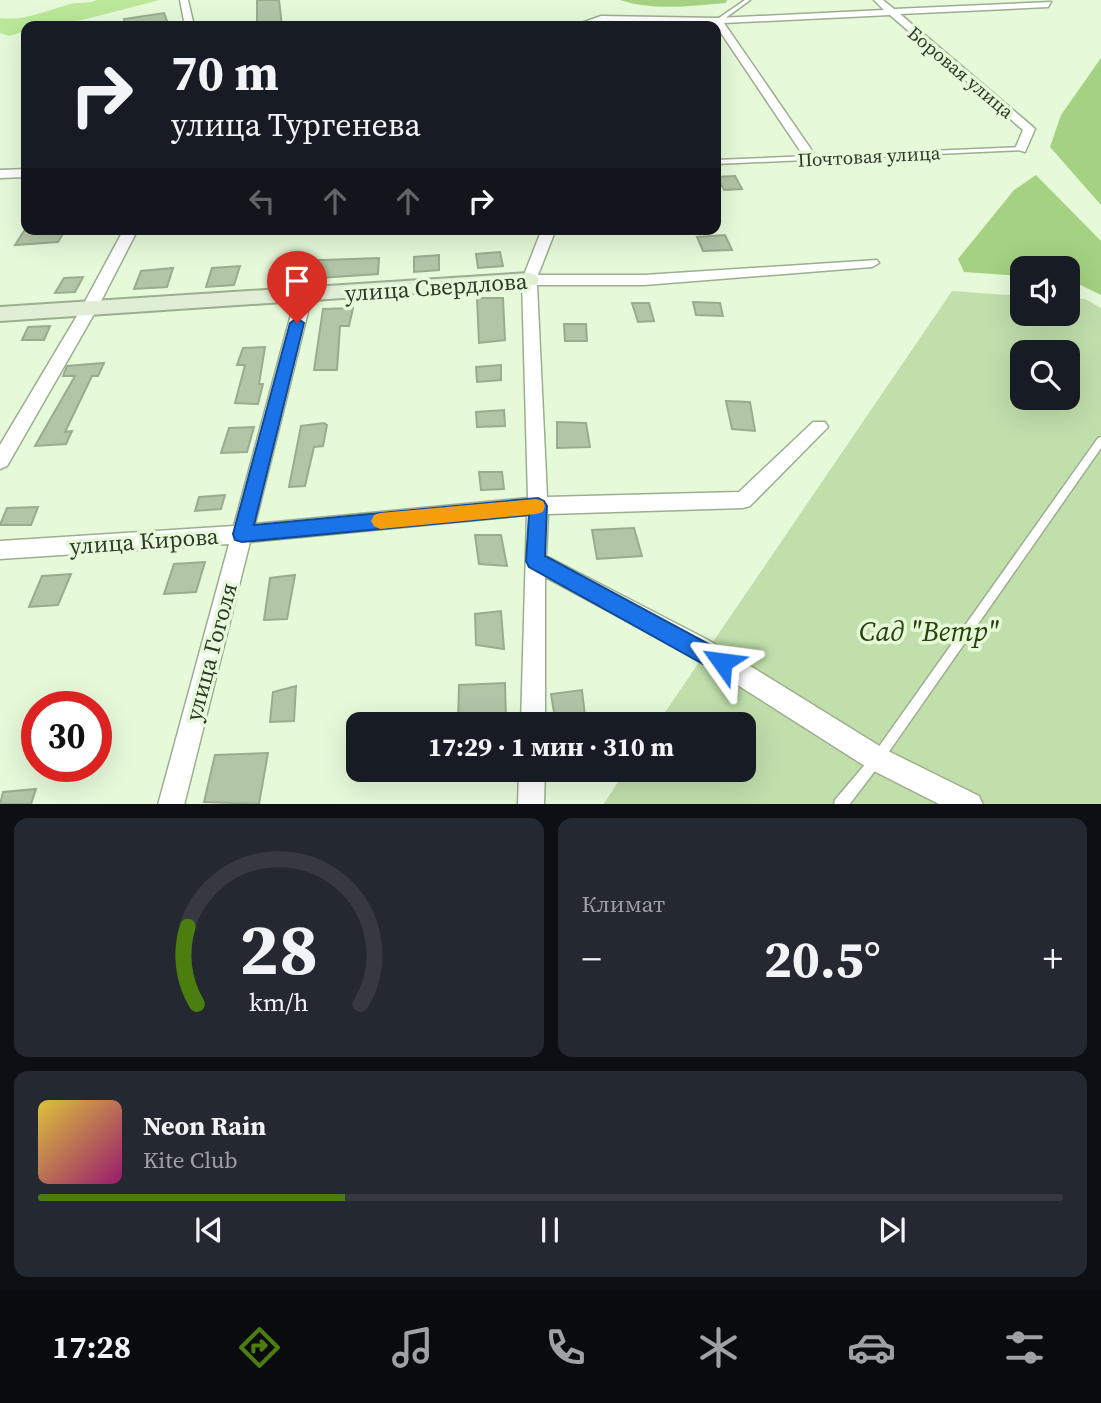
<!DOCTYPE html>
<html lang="ru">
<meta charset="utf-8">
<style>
body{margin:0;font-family:"Source Serif 4",serif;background:#242831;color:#f1f3f6;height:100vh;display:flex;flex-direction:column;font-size:26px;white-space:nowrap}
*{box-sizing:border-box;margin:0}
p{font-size:23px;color:#9ea1a6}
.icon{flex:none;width:38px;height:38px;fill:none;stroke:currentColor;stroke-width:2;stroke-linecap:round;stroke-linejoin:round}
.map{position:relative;height:804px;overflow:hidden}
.details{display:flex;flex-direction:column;gap:14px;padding:14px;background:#0d0f14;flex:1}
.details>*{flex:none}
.guide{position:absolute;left:21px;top:21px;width:700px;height:214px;border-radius:14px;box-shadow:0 7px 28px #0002;background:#171b24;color:#f1f3f6;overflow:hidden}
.buttons{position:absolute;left:1010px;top:256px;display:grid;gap:14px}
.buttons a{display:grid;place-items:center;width:70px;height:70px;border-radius:14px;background:#171b24;box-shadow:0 7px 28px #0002;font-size:35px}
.speed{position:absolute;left:21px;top:691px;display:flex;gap:14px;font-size:35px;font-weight:700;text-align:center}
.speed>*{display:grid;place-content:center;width:91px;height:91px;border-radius:50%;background:#171b24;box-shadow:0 7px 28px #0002;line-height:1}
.speed .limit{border:10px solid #d22;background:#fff;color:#111}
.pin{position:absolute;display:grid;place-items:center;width:60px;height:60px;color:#fff;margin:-72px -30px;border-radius:50% 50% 50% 0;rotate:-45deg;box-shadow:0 0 7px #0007}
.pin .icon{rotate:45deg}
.me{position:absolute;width:77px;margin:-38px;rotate:301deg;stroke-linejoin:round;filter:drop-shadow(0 0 5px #0008)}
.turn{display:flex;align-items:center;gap:24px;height:147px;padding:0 35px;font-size:32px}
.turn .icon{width:91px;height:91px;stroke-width:2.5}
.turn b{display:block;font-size:49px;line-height:60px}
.lanes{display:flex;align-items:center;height:66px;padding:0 35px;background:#0003;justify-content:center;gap:35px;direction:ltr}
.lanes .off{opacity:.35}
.big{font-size:52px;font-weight:700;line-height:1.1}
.details .tile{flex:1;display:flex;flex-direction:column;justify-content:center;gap:10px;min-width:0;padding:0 24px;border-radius:14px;background:#242831}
.details .dial{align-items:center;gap:0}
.dial svg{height:182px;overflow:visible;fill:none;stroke:#363941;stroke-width:7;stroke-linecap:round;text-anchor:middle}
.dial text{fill:#f1f3f6;stroke:none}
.song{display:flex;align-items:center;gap:21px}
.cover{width:84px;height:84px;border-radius:10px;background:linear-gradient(135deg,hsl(50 70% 55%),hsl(320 70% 35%))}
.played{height:7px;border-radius:4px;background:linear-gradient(90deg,#4b7e0f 30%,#363941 30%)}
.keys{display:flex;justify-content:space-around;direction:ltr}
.heat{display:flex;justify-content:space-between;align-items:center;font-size:38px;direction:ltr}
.details .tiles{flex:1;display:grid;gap:14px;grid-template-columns:1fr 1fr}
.tile:last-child{grid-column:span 2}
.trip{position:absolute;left:346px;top:712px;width:410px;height:70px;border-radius:14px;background:#171b24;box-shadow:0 7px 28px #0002;font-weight:700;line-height:70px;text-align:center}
.menu{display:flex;height:112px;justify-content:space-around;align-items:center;background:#090b0e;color:#9ea1a6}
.menu .icon{width:49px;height:49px}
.menu .on{color:#4b7e0f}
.menu b{font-size:32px;color:#f1f3f6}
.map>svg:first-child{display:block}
</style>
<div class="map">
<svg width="1101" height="805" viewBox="0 0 1101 805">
<rect width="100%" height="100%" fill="#e6f9d9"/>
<path fill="#c0dfab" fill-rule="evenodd" d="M 952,291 L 1022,296 L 1022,313 L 1068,313 L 1068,298 L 1085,299 L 1101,308 L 1101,804 L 603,805 L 626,770 L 744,770 L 744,724 L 657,724 ZM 1022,352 L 1068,352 L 1068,397 L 1022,397 Z"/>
<path fill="#a4d182" d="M 620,0 L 727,0 L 726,3 C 690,6 654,11 620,0 Z
M 1101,58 L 1101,205 L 1050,147 L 1061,115 Z
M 1036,175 L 1101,241 L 1101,295 L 1068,279 L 1068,268 L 1022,268 L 1022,276 L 964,272 L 958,259 L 1014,190 Z"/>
<path fill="#bbe899" d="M 97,0 L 160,0 L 82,20 L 26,26 L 26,31 L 9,36 L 0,33 L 0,18 C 25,21 46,11 70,4 C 79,2 89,4 97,0 Z"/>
<path fill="#b3c5a7" stroke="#9aac8e" stroke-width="2" d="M 257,0 L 279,0 L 282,26 L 257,26 Z
M 164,13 L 169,26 L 125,26 L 124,19 Z
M 735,176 L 742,189 L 724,190 L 717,177 Z
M 66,229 L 58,242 L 15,245 L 24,231 Z
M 725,235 L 732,250 L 703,251 L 697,237 Z
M 500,252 L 503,266 L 478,268 L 476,254 Z
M 439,255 L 439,270 L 414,272 L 414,257 Z
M 379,258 L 378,274 L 290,280 L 294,261 Z
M 240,266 L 234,285 L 206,287 L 212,268 Z
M 173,268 L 167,287 L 134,289 L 141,271 Z
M 83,277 L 75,292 L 55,293 L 64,278 Z
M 477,298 L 503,298 L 505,340 L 479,343 Z
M 693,302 L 720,303 L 723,316 L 696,315 Z
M 632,303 L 649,303 L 654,321 L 638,322 Z
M 353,308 L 349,326 L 340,326 L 337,370 L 314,370 L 323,309 Z
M 564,324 L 586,324 L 587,341 L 565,341 Z
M 50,326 L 44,340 L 22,340 L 28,327 Z
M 265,347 L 259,384 L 263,384 L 258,404 L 235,403 L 245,365 L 237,365 L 243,348 Z
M 104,363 L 98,376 L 92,376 L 65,432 L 72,431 L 66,444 L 35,446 L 75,376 L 63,376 L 67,366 Z
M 501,365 L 501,380 L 477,382 L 476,367 Z
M 726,401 L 750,402 L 755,431 L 732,429 Z
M 504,410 L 505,426 L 477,427 L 476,412 Z
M 557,422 L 586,423 L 590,447 L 557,448 Z
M 324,423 L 327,425 L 323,446 L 314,447 L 305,486 L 289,487 L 301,426 Z
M 254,427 L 247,452 L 221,453 L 229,428 Z
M 479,472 L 502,472 L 504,489 L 481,490 Z
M 225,495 L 221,509 L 195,511 L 199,497 Z
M 38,507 L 31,525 L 0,525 L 7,508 Z
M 634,528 L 642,556 L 597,559 L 592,530 Z
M 475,535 L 501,535 L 507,566 L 479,564 Z
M 205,562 L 196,592 L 164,594 L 174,564 Z
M 71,574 L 58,605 L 29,607 L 42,576 Z
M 295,575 L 287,619 L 264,620 L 270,578 Z
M 501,611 L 504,649 L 476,645 L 475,614 Z
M 505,683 L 506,720 L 458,723 L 459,685 Z
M 296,686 L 294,721 L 270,722 L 273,692 Z
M 582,690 L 586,724 L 556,724 L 551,694 Z
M 268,753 L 259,804 L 204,802 L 215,755 Z
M 36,789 L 31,804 L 0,804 L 3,792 Z"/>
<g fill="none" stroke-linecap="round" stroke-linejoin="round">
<g stroke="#9cae90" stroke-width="3">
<path id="lane" d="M 745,0 L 750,0 L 720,22 L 716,22 L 716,20 Z
M 1021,147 L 1023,148 L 1023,150 L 716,164 L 716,160 Z
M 1101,437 L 1101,448 L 881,763 L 849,805 L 834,805 L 835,800 L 873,755 L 1098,438 Z"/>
</g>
<g stroke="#9cae90" stroke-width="3">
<path id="street" d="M 180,0 L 188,0 L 194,26 L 185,26 Z
M 874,0 L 883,0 L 894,9 L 1051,2 L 1048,7 L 900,14 L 1033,127 L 1035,129 L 1025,152 L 1015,149 L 1023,130 L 890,15 L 724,23 L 817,158 L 811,162 L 807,161 L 715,24 L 602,22 L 587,26 L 573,26 L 601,16 L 718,18 L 884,10 Z
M 26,169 L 26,177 L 0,178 L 0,170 Z
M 124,229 L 138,229 L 97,309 L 7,466 L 0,469 L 0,445 L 81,309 Z
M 542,229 L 556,229 L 538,275 L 644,275 L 877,260 L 879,263 L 872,267 L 644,285 L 537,285 L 547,497 L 739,492 L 813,422 L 825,422 L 828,427 L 750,506 L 743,508 L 548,514 L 546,556 L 708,640 L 886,750 L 979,796 L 983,805 L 941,805 L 868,768 L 692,656 L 545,577 L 545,724 L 521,724 L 527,515 L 250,542 L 184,805 L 158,805 L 229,544 L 0,559 L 0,541 L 234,526 L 296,296 L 304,291 L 312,296 L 255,524 L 528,498 L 522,280 Z
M 519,770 L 545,770 L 544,805 L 518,805 Z"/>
</g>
<g stroke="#9cae90" stroke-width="4">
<path id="secondary" d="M 529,273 L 536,275 L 539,280 L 536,285 L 0,321 L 0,307 Z"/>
</g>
<use href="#lane" fill="#fff" fill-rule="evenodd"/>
<use href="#street" fill="#fff" fill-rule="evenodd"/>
<use href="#secondary" fill="#e0eed5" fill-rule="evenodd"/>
</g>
<path fill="#1a73e8" stroke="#114b97" stroke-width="2" d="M 297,318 L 304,323 L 254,525 L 538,498 L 544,501 L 547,506 L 545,556 L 729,655 L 732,662 L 729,670 L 722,673 L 714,670 L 529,567 L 526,561 L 529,515 L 242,542 L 235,540 L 233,534 L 290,323 Z"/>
<path fill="#f59e0b" d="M 536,499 L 543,501 L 545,506 L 543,512 L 536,514 L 380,529 L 374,526 L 371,521 L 374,515 L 380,513 Z"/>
<g text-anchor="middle" stroke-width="7" stroke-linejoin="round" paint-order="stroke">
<g font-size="19" fill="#30382b" stroke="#e6f9d9">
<text transform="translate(961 72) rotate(40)" y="7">Боровая улица</text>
<text transform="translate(869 156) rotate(-3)" y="7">Почтовая улица</text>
</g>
<g font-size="23" fill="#30382b" stroke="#e6f9d9">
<text transform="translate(436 287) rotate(-4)" y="8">улица Свердлова</text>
<text transform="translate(144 541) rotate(-4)" y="8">улица Кирова</text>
<text transform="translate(211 652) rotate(-75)" y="8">улица Гоголя</text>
</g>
<g font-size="28" font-style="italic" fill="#27430b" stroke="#e6f9d9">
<text x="929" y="641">Сад "Ветр"</text>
</g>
</g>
</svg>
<div class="buttons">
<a><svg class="icon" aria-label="sound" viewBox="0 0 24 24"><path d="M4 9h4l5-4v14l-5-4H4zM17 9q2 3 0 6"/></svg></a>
<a><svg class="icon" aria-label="search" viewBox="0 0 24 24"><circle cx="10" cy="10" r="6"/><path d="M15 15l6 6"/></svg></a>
</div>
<div class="speed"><div class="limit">30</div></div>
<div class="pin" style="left:297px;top:323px;background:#d93025"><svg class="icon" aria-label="arrive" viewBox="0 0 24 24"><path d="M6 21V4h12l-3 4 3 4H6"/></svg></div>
<svg class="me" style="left:722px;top:662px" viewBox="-20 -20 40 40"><path d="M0-17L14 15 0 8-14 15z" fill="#1a73e8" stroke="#fff" stroke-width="4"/></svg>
<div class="trip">17:29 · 1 мин · 310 m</div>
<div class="guide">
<div class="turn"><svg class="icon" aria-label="right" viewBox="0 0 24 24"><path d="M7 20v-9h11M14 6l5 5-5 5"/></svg><div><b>70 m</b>улица Тургенева</div></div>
<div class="lanes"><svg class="icon off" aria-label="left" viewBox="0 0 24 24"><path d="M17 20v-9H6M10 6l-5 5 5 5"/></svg><svg class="icon off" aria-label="ahead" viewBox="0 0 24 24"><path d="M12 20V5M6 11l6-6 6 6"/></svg><svg class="icon off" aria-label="ahead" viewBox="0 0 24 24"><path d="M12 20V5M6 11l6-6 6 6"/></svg><svg class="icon" aria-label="right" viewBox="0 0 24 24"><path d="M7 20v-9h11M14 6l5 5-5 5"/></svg></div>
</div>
</div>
<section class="details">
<div class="tiles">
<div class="tile dial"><svg viewBox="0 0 100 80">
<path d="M14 69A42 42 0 1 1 86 69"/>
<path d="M14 69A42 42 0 0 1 10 35" stroke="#4b7e0f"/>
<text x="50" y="56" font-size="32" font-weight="700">28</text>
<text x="50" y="72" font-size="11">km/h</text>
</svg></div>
<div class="tile"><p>Климат</p>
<div class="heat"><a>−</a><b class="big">20.5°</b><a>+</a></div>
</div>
<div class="tile">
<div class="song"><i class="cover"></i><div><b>Neon Rain</b><p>Kite Club</p></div></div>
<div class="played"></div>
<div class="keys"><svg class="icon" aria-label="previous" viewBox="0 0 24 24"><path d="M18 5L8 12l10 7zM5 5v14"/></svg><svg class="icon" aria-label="pause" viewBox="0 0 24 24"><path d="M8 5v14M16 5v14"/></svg><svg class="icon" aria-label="next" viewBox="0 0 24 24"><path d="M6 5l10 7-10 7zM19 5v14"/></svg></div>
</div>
</div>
</section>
<nav class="menu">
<b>17:28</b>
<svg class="icon on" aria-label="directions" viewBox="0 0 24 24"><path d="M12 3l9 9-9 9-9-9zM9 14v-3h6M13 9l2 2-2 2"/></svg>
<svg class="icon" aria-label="music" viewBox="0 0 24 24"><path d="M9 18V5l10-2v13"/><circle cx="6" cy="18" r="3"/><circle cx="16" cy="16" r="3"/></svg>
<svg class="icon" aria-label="phone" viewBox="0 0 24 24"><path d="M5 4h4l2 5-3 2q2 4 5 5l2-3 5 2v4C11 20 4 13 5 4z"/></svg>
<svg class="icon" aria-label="climate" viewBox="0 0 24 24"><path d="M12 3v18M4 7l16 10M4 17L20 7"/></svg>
<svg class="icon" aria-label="car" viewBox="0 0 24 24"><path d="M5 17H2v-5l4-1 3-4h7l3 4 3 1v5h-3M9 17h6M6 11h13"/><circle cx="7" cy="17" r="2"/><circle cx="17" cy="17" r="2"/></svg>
<svg class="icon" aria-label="filters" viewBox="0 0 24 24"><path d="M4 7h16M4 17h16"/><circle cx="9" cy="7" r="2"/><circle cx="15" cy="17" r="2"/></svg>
</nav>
